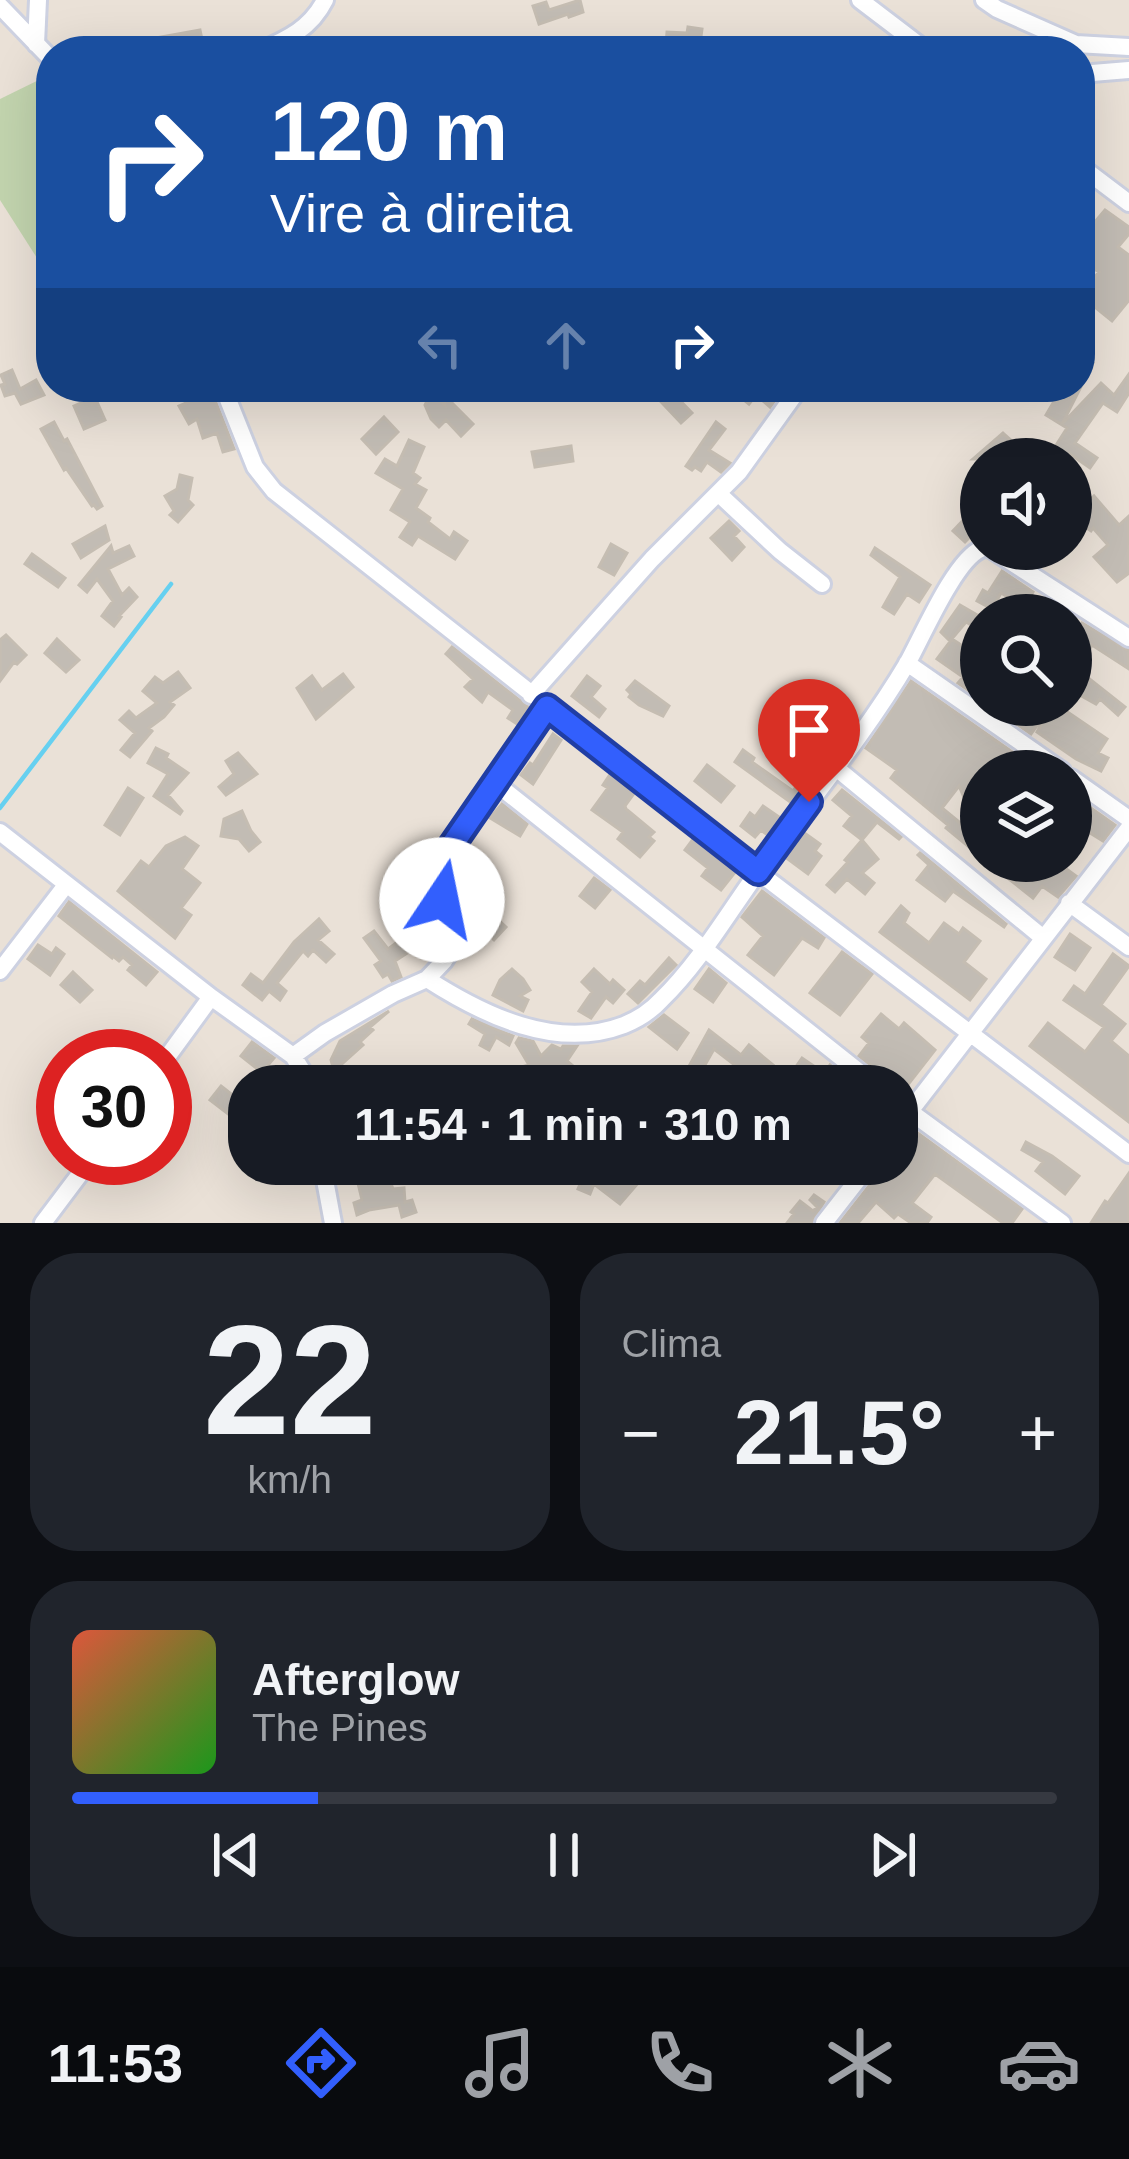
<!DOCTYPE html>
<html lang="pt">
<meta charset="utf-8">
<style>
body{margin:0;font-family:Arial,sans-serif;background:#20242c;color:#f1f3f6;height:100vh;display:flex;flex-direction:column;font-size:45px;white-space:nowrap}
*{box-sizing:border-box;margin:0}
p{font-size:39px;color:#9ea1a6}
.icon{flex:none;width:66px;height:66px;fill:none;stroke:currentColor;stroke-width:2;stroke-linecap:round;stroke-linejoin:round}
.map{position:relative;height:1223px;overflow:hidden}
.details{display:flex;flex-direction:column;gap:30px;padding:30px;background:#0d0f14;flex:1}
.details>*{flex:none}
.guide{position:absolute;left:36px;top:36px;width:1059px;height:366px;border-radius:48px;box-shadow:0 12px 48px #0002;background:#1a4fa0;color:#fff;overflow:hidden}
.tools{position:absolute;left:960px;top:438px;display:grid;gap:24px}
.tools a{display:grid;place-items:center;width:132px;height:132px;border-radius:50%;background:#171b24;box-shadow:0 12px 48px #0002;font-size:60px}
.speed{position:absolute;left:36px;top:1029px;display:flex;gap:24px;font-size:60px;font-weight:700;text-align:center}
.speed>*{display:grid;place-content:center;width:156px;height:156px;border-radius:50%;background:#171b24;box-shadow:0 12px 48px #0002;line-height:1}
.speed .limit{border:18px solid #d22;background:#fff;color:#111}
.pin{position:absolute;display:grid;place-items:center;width:102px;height:102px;color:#fff;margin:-123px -51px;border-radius:50% 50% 50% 0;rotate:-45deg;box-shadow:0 0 12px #0007}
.pin .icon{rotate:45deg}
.me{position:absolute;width:132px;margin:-66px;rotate:11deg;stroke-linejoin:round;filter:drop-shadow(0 0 9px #0008)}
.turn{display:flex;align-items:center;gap:42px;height:252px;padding:0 36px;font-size:54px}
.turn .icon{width:156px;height:156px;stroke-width:2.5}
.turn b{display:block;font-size:84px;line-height:102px}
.lanes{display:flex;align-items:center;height:114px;padding:0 36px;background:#0003;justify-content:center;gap:60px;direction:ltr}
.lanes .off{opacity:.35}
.big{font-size:90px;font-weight:800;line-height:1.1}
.details .widget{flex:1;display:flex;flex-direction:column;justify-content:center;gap:18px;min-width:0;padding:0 42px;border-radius:48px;background:#20242c}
.details .dial{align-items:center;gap:0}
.dial b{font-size:156px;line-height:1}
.song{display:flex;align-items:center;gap:36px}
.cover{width:144px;height:144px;border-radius:18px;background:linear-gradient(135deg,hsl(10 70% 55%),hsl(120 70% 35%))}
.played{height:12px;border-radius:6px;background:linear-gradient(90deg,#325ffd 25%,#363941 25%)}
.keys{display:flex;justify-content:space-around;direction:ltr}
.heat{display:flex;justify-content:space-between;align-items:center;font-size:66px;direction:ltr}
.details .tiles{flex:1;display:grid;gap:30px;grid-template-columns:1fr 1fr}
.widget:last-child{grid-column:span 2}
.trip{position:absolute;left:228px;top:1065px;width:690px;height:120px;border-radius:48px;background:#171b24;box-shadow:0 12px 48px #0002;font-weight:800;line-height:120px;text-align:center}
.dock{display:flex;height:192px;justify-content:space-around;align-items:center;background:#090b0e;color:#9ea1a6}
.dock .icon{width:84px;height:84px}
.dock .selected{color:#325ffd}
.dock b{font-size:54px;color:#f1f3f6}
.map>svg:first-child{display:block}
</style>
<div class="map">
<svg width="1129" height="1223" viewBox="0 0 1129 1223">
<rect width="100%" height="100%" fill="#eae1d7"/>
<path fill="#c2d4ae" d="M 51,74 L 51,280 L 0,200 L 0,99 Z"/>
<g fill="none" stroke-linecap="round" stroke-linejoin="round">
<path stroke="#66d0f0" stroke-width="4.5" d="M 0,808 L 171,584"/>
</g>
<path fill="#c2bcb4" stroke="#c5bdb2" stroke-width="3" fill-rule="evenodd" d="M 580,0 L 583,12 L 569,17 L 568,14 L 539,24 L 533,6 L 546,2 L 549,10 Z
M 688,27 L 702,29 L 699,51 L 666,46 L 667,32 L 687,33 Z
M 200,30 L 203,44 L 168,51 L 148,51 L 145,40 Z
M 1105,210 L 1129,227 L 1129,234 L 1118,247 L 1129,255 L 1129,300 L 1112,321 L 1080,295 L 1099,272 L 1080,260 L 1080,221 L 1089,229 Z
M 1080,354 L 1093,363 L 1062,424 L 1101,383 L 1114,395 L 1129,374 L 1129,393 L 1117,412 L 1103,403 L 1075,443 L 1097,458 L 1090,468 L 1070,454 L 1066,459 L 1053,450 L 1067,428 L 1046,415 L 1056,398 L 1049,394 L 1053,387 L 1080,387 Z
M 12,370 L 20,389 L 36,380 L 44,395 L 21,404 L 15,393 L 5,396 L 1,385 L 5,384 L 1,375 Z
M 193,387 L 210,387 L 234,449 L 223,452 L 217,433 L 203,438 L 197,419 L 189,424 L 179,406 L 191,401 L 186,390 Z
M 647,387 L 667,387 L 692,413 L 681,423 Z
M 728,387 L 779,387 L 783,389 L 770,407 L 756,395 L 749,404 Z
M 431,393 L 445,405 L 443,394 L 473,424 L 461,436 L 446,420 L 439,427 L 431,419 L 425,405 Z
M 90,399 L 92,404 L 97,402 L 105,420 L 84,429 L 74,406 Z
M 384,417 L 398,432 L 376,454 L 362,439 Z
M 54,422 L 64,441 L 67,439 L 102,506 L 97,509 L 94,505 L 92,506 L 66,468 L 64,470 L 41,429 Z
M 716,422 L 725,429 L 709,450 L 730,463 L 721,472 L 707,462 L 701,471 L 695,467 L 692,470 L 686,466 Z
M 1003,433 L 1012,441 L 1034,459 L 1011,459 L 997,451 L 988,459 L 973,459 Z
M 409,440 L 424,447 L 413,473 L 420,478 L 415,484 L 426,490 L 416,508 L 430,518 L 428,522 L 450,539 L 454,532 L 467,541 L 455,559 L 418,536 L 412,545 L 400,537 L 410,522 L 391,510 L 403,489 L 376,473 L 385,459 L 397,466 Z
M 571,446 L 573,461 L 535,467 L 532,452 Z
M 180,475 L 192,478 L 188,500 L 193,505 L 178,522 L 170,515 L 174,511 L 165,496 L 177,489 Z
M 981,491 L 981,526 L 965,542 L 953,531 L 968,515 Z
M 1094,496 L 1119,525 L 1129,516 L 1129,573 L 1117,582 L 1094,557 L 1108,545 L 1093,528 L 1091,531 L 1081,524 L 1089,512 L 1083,506 Z
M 729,521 L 739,531 L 734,536 L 744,547 L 732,560 L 711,538 Z
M 105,526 L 109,540 L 81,558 L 73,544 Z
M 611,544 L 627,553 L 614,575 L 599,567 Z
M 111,546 L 113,553 L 129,546 L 134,556 L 108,569 L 122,595 L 129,588 L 137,597 L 119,616 L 121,617 L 114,626 L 102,616 L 113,601 L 97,579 L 87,592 L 79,585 Z
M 875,548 L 930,585 L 919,602 L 907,594 L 894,614 L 883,607 L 900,577 L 871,555 Z
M 32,554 L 65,578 L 58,587 L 25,564 Z
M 1002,571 L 1033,592 L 1025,607 L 1001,593 L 992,609 L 977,601 L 983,590 L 988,593 Z
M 960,605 L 979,616 L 973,626 L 966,622 L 950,641 L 941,632 Z
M 1082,623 L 1129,651 L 1129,669 L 1092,645 L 1090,649 L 1071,638 L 1071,625 L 1078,630 Z
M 6,635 L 26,655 L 17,664 L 14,662 L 0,681 L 0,640 Z
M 57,639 L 79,660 L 66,672 L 45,653 Z
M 952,639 L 981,658 L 981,699 L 958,683 L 963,677 L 937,659 Z
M 452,647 L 528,707 L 517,724 L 508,718 L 513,710 L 488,692 L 482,702 L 465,687 L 473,679 L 446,654 Z
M 178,672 L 190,688 L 170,702 L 174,705 L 164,717 L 149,728 L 152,731 L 130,757 L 121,750 L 135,733 L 120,720 L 129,711 L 136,718 L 157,703 L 143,691 L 155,677 L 163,683 Z
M 1071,672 L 1085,680 L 1087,677 L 1125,707 L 1118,715 L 1100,699 L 1096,704 L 1071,690 Z
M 343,674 L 353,687 L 316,719 L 297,688 L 312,676 L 322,690 Z
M 587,676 L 600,686 L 591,697 L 605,709 L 599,717 L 572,696 Z
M 635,681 L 669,706 L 663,716 L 639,705 L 629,697 L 631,694 L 627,690 Z
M 911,681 L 1011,751 L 1001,764 L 1009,771 L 981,771 L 981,845 L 975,852 L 946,828 L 948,825 L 891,778 L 897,770 L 866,748 ZM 959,786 L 966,802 L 975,812 L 964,826 L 942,808 Z
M 990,705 L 1024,705 L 1021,710 L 1039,723 L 1031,734 Z
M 1052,705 L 1069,705 L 1066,711 L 1107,739 L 1098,753 L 1108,758 L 1101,771 L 1076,759 L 1037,732 Z
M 553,734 L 561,740 L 533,784 L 521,775 L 530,763 L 533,765 Z
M 156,748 L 168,754 L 166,758 L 188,773 L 168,795 L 182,811 L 180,814 L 154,796 L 168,774 L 148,763 Z
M 743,750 L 754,758 L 752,762 L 793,791 L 796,787 L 802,792 L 793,804 L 735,762 Z
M 238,753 L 257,774 L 226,795 L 219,787 L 234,774 L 226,761 Z
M 707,765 L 734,786 L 721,802 L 695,781 Z
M 611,773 L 635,792 L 625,806 L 626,809 L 654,832 L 649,837 L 654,841 L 640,857 L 618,839 L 623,832 L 592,810 L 608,788 L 603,785 Z
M 128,788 L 143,798 L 120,835 L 105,825 Z
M 842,790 L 901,837 L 899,839 L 877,822 L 862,840 L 844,826 L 852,816 L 833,800 Z
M 1071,794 L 1115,825 L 1103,841 L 1074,823 L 1076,820 L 1071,816 Z
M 502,804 L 527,824 L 520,836 L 490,818 Z
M 763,806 L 782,819 L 769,836 L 761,830 L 755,837 L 741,826 L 750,813 L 755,817 Z
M 242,811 L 251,831 L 260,842 L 249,851 L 239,839 L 221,836 L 224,819 Z
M 803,832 L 820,844 L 815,851 L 821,856 L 808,874 L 785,857 Z
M 185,837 L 198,846 L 182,869 L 200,883 L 181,908 L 191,915 L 175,938 L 118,891 L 141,861 L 149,867 L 166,846 Z
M 694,838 L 736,871 L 721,890 L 702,876 L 708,868 L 685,850 Z
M 862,840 L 878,859 L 862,873 L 874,883 L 865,894 L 847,879 L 835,892 L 827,885 L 848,862 L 845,860 Z
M 920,853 L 1006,924 L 1004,927 L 953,891 L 945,901 L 917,880 L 929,865 L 918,855 Z
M 1020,861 L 1034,861 L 1041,868 L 1046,861 L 1070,861 L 1065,868 L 1076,876 L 1058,897 L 1042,886 L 1033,898 L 1000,872 L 1007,863 L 1014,868 Z
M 594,878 L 610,890 L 595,908 L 580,896 Z
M 488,882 L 503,893 L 489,911 L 506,927 L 494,940 L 480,927 L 483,924 L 470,915 L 482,899 L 478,896 Z
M 421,887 L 431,908 L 435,922 L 432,923 L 439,937 L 437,948 L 432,954 L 426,944 L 421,944 L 395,961 L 401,977 L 392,981 L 388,974 L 383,977 L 375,965 L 381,961 L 364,938 L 374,931 L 388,949 L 419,926 L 409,890 Z
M 762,891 L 824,938 L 818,948 L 802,938 L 774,975 L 748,955 L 763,936 L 742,917 Z
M 69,902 L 157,972 L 146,985 L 128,970 L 132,965 L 123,957 L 119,961 L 113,956 L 112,958 L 59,916 Z
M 901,906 L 909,913 L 904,923 L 929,943 L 944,923 L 959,934 L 963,928 L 980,941 L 964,962 L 986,979 L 970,1000 L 880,932 Z
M 319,919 L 329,931 L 318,940 L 334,954 L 326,962 L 313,950 L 308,956 L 303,951 L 277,983 L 286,991 L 280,1000 L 269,991 L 262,1000 L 243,985 L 251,974 L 263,983 L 294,942 Z
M 1070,934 L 1090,948 L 1075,970 L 1055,957 Z
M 38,945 L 52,954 L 56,948 L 64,954 L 50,975 L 28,959 Z
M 842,952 L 872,974 L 840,1015 L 810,993 Z
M 1113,954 L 1129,966 L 1101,1005 L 1125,1024 L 1111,1041 L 1129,1056 L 1129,1122 L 1030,1046 L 1048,1023 L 1085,1052 L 1104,1027 L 1064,1000 L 1074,986 L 1085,994 Z
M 669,958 L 676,965 L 638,1003 L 628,994 L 640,981 L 645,985 Z
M 512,969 L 523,979 L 530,990 L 520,996 L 528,1000 L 523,1011 L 493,995 L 500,980 Z
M 594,969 L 610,984 L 613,980 L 624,990 L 613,1003 L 606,997 L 591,1018 L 579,1011 L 592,992 L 582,982 Z
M 709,969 L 726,983 L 713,1002 L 695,989 Z
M 73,972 L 92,990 L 80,1002 L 61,985 Z
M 389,1011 L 370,1027 L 373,1030 L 360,1042 L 363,1045 L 334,1071 L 331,1060 L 340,1041 Z
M 881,1014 L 899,1029 L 904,1023 L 935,1050 L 903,1091 L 897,1089 L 897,1086 L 890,1086 L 885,1076 L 859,1056 L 869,1043 L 862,1037 Z
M 664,1015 L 688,1033 L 677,1049 L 649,1027 Z
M 472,1019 L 513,1036 L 509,1045 L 496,1037 L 489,1050 L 480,1045 L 485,1034 L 469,1024 Z
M 709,1030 L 741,1055 L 749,1045 L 773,1065 L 767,1072 L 784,1084 L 802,1058 L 824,1073 L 830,1065 L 856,1086 L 762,1086 L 714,1049 L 697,1079 L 707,1086 L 680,1086 L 691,1070 L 688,1068 Z
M 519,1038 L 533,1041 L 541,1056 L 552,1045 L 561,1049 L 563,1046 L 577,1046 L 567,1061 L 586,1077 L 579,1086 L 570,1086 L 555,1073 L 533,1086 L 519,1086 L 514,1069 L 529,1065 L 516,1043 Z
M 252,1042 L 274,1058 L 268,1065 L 283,1078 L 278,1085 L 241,1056 Z
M 361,1070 L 363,1076 L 382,1071 L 386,1086 L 320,1086 Z
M 221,1086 L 249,1108 L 249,1130 L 210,1100 Z
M 912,1129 L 1022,1209 L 1012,1223 L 1003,1223 L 935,1174 L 912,1203 L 931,1217 L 927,1223 L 911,1223 L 898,1214 L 894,1218 L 876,1202 L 858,1223 L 840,1223 L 880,1172 L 883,1164 L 897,1164 L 897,1141 L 903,1139 Z
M 1026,1142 L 1052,1156 L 1079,1176 L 1065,1194 L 1036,1171 L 1043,1162 L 1022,1150 Z
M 602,1164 L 629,1164 L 645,1175 L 620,1204 L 594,1184 L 590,1194 L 578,1189 L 584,1175 L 587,1177 Z
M 386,1170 L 393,1189 L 404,1188 L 405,1202 L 412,1200 L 416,1212 L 402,1217 L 399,1205 L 369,1210 L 357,1215 L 354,1203 L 362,1200 L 357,1179 Z
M 1129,1173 L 1129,1223 L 1091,1223 L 1105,1201 L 1108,1203 Z
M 814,1195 L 824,1202 L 811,1223 L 787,1223 L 794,1214 L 791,1212 L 800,1201 L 813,1211 L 817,1207 L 810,1200 Z"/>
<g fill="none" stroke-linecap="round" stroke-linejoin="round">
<g stroke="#cdd1e1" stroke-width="22">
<path id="minor" d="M 860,0 L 927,51
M 984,0 L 997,9 L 1076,44 L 1129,47
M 0,6 L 51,59
M 36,44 L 38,0
M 260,51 C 288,39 311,28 325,0
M 1080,74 L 1129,70
M 1080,166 L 1129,203
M 223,387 L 255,467 L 274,491 L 758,872 L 1129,1154
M 719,494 L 780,551 L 822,584
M 991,549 L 1129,638
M 907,663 L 1062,771
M 531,695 L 652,559 L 739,472 L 800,387
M 547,707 L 494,782 L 877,1086
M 835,767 L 1042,937
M 1071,778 L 1129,819
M 0,832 L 211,997 L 293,1056 L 305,1075 L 307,1086
M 1069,903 L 1129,947
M 0,971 L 66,885
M 427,979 C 483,1015 556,1051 624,1025 C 639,1019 650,1012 661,1000 C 700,962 728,913 760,869 C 809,802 866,733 908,662 C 923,635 955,560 981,549
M 293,1056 L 325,1033 L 393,994 L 427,979 L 444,961 L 449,953 L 452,936 L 442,900 L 441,861 L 494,782
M 165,1060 L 211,997
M 897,1102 L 1062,1223
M 897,1128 L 1129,828
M 322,1164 L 333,1223
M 43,1223 L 92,1158
M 824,1223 L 870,1164"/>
</g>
<use href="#minor" stroke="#fff" stroke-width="16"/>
</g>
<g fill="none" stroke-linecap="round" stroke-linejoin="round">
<g stroke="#203ea4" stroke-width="30">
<path id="route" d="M 442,900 L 441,861 L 547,707 L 758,872 L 809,802"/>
</g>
<use href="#route" stroke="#325ffd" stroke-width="21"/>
</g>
</svg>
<div class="tools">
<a><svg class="icon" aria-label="sound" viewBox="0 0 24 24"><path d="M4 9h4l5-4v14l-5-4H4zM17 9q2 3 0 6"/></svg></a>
<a><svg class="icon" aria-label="search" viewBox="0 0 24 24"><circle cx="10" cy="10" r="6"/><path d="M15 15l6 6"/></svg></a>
<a><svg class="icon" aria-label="layers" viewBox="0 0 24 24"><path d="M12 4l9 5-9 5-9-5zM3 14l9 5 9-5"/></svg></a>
</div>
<div class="speed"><div class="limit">30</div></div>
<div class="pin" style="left:809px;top:802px;background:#d93025"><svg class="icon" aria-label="arrive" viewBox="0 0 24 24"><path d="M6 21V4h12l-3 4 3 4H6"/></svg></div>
<svg class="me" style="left:442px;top:900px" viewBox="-20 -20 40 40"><circle r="19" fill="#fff"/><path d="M0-13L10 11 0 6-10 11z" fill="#325ffd"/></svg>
<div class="trip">11:54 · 1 min · 310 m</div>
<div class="guide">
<div class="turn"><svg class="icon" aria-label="right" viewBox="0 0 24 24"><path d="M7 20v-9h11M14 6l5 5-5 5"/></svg><div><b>120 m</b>Vire à direita</div></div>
<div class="lanes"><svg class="icon off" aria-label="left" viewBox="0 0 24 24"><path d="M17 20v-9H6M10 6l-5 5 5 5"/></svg><svg class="icon off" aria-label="ahead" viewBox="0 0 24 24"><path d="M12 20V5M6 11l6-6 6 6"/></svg><svg class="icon" aria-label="right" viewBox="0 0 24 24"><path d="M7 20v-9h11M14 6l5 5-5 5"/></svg></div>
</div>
</div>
<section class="details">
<div class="tiles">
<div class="widget dial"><b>22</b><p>km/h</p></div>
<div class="widget"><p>Clima</p>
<div class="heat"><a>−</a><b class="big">21.5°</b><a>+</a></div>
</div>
<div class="widget">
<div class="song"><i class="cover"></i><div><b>Afterglow</b><p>The Pines</p></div></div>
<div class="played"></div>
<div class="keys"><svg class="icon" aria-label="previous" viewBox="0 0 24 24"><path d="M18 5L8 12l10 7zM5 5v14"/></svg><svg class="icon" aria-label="pause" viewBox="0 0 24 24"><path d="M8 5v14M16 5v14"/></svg><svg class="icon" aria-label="next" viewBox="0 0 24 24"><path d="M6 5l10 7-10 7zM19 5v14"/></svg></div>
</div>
</div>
</section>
<nav class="dock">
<b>11:53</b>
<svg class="icon selected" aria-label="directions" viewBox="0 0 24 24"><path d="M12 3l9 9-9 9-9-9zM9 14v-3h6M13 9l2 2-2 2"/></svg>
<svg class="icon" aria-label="music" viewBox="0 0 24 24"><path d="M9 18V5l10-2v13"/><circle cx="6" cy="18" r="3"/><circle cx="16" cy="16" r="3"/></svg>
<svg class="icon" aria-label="phone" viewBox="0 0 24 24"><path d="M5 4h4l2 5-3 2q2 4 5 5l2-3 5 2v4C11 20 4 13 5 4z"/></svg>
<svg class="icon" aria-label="climate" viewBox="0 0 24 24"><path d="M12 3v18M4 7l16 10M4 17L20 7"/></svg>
<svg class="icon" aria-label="car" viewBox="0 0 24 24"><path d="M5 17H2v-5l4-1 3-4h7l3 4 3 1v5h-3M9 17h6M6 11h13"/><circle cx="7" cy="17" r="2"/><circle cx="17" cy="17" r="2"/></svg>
</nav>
